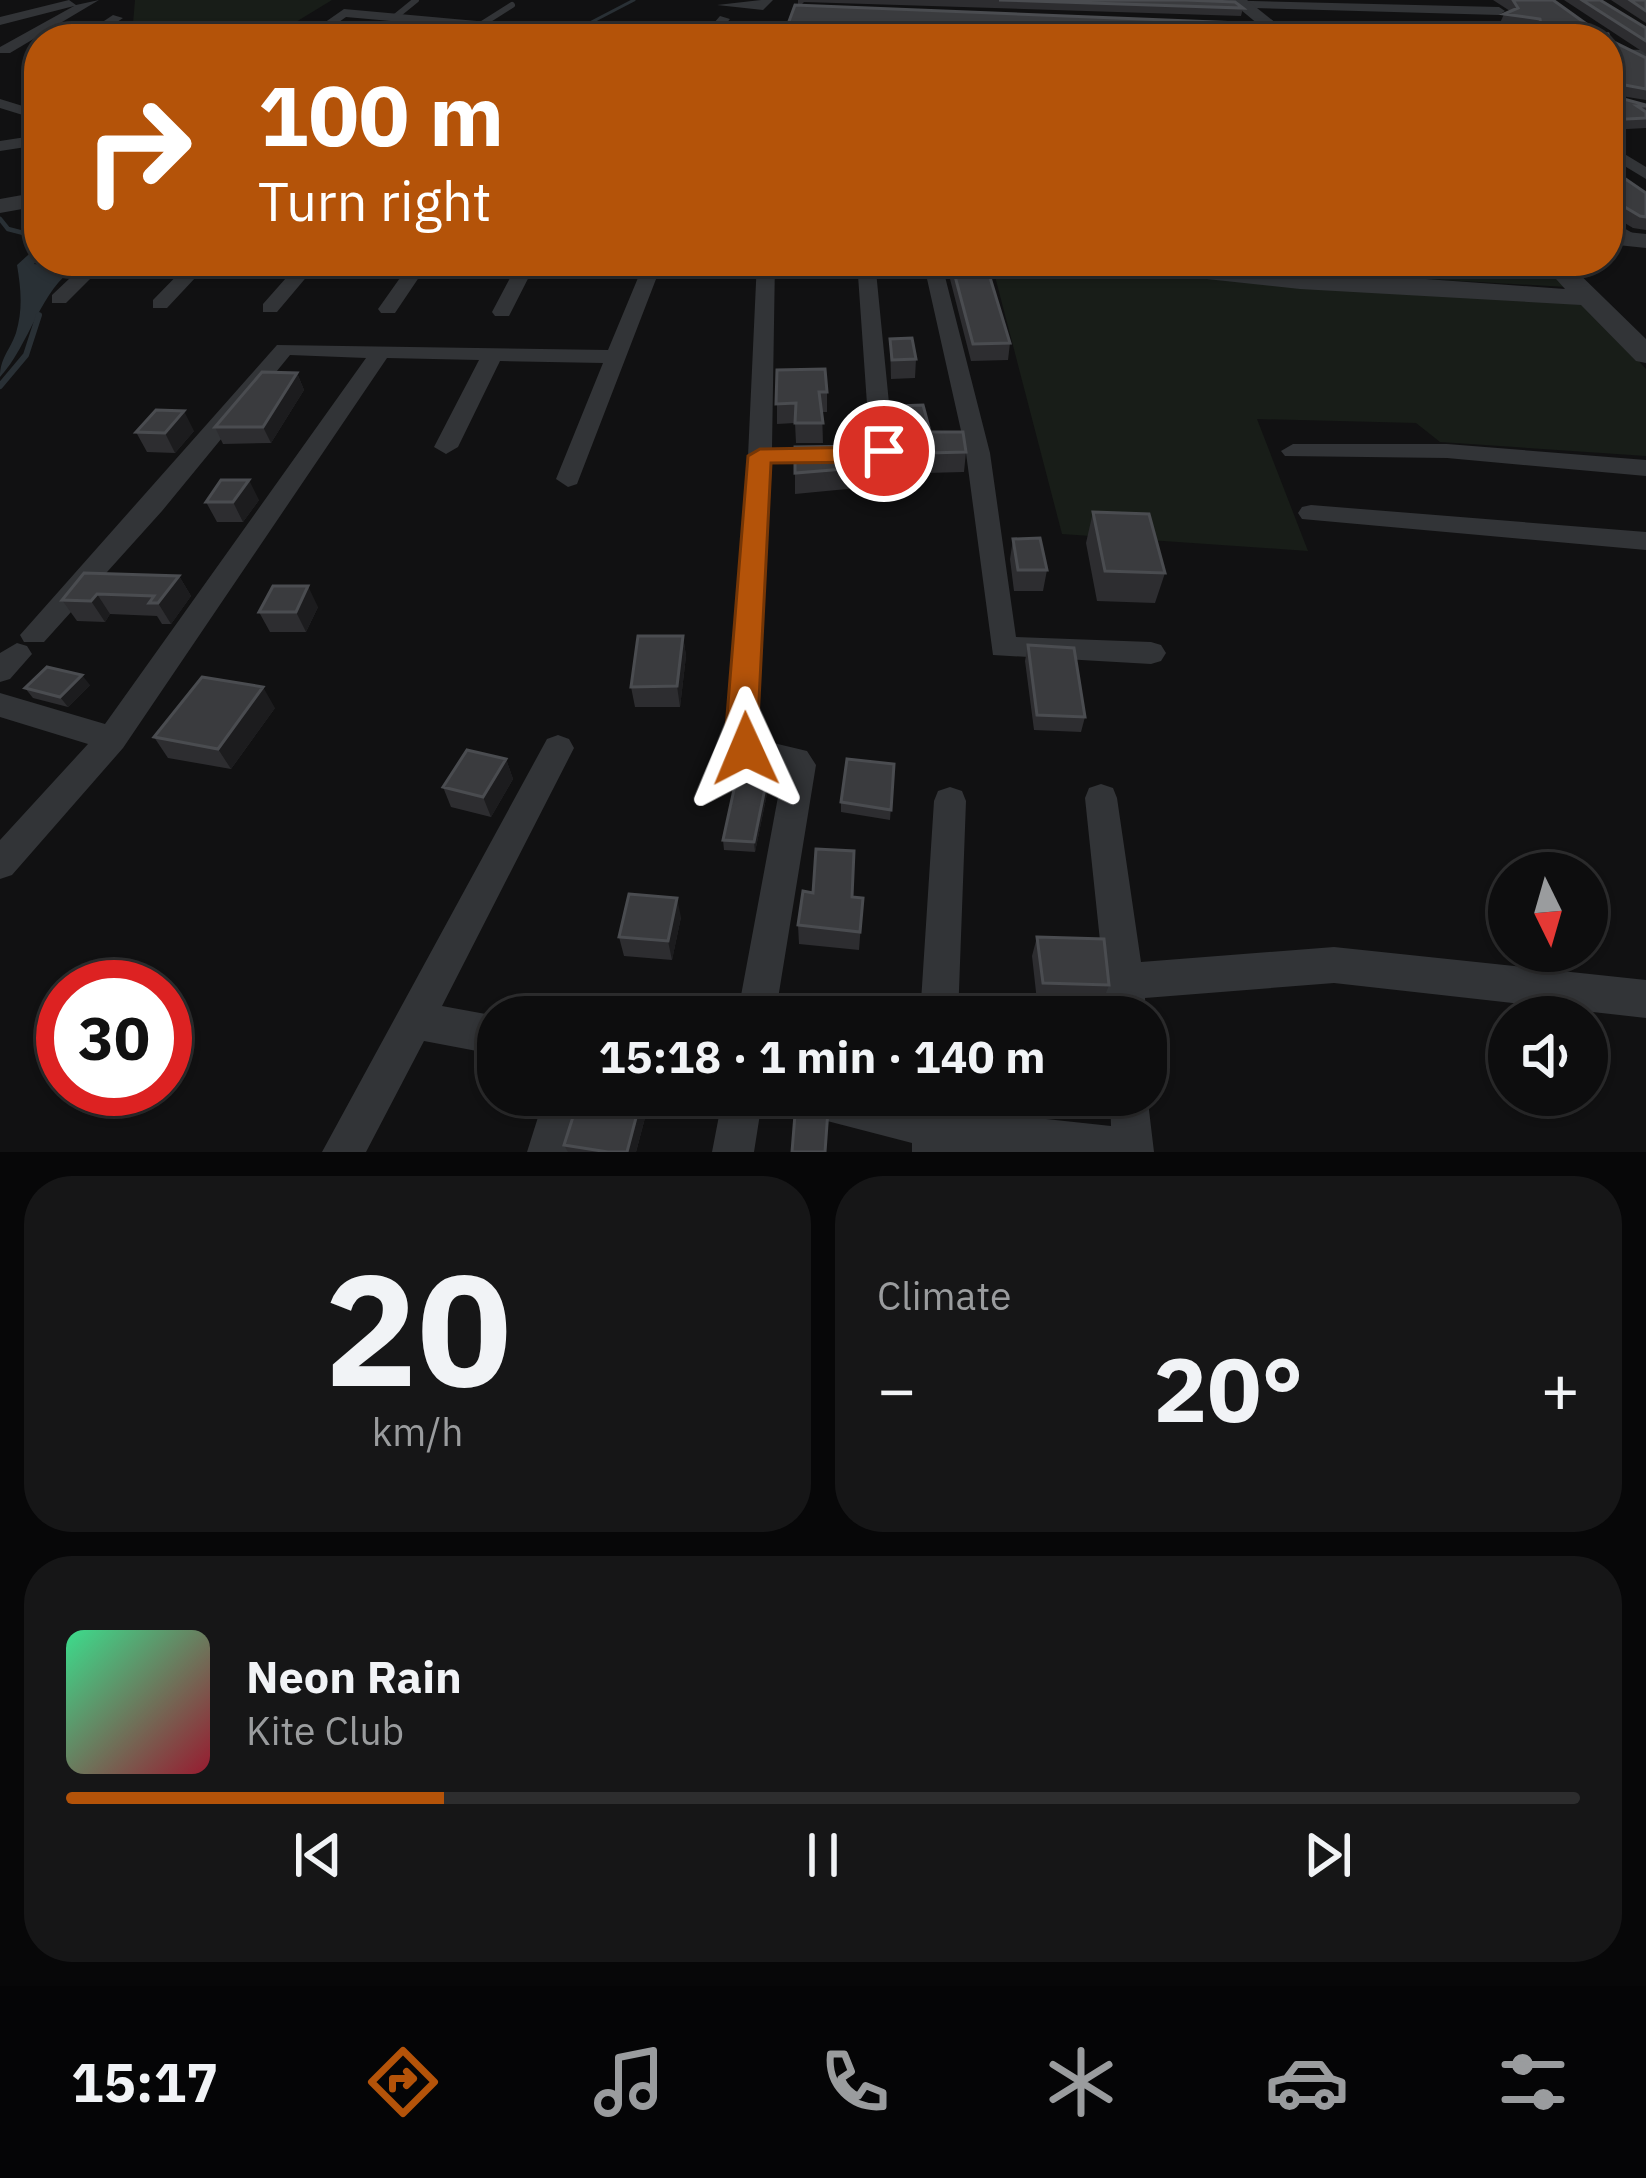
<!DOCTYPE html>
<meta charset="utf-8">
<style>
body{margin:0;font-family:"IBM Plex Sans",sans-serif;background:#161617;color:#f1f3f6;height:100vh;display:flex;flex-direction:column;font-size:45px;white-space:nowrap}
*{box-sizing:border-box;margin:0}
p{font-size:39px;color:#9a9c9e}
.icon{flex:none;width:66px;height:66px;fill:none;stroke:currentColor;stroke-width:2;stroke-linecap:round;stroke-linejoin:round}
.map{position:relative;height:1152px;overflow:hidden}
.panel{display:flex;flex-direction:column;gap:24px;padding:24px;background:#070708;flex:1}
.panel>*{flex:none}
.hud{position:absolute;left:24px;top:24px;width:1599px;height:252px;border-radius:48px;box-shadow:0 3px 9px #0004,0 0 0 3px #2d2d2e;background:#b45309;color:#fff;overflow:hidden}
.needle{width:78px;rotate:175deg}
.controls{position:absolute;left:1488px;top:852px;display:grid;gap:24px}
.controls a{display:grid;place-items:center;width:120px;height:120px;border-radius:50%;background:#0d0d0e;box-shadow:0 3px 9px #0004,0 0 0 3px #2d2d2e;font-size:60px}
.speed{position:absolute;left:36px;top:960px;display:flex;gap:24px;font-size:60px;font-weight:700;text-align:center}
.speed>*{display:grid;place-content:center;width:156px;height:156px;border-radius:50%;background:#0d0d0e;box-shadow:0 3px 9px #0004,0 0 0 3px #2d2d2e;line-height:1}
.speed .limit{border:18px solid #d22;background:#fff;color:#111}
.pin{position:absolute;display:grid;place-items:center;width:102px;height:102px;color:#fff;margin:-51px;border:6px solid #fff;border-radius:50%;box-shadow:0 3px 12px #0007}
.me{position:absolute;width:132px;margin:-66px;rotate:359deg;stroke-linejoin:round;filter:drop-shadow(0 0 9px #0008)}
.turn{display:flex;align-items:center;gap:42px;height:252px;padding:0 36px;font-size:54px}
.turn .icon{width:156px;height:156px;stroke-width:2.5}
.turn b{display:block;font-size:84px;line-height:102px}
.big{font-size:90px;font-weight:700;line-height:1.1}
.panel .widget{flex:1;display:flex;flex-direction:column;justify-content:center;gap:18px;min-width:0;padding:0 42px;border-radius:48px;background:#161617}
.panel .dial{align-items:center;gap:0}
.dial b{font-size:156px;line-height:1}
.song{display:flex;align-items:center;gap:36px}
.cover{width:144px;height:144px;border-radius:18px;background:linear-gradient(135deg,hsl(150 70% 55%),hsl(350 70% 35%))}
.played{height:12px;border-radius:6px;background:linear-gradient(90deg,#b45309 25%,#2d2d2e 25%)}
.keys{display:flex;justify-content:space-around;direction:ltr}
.heat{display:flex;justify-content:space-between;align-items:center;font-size:66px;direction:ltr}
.panel .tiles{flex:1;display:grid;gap:24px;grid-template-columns:1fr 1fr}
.widget:last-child{grid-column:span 2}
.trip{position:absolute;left:477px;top:996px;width:690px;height:120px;border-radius:48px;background:#0d0d0e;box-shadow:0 3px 9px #0004,0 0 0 3px #2d2d2e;font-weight:700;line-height:120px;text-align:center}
.menu{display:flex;height:192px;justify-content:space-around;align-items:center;background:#050506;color:#9a9c9e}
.menu .icon{width:84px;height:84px}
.menu .on{color:#b45309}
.menu b{font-size:54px;color:#f1f3f6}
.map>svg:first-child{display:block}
</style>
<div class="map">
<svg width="1646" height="1152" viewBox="0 0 1646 1152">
<rect width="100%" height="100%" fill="#111112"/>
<path fill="#181d18" d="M 135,0 L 332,0 L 268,39 L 132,35 Z
M 991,261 L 1588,305 L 1646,369 L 1646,456 L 1440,442 L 1416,423 L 1257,419 L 1308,551 L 1062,534 Z
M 1348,261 L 1540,261 L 1566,287 L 1357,275 Z"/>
<path fill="#293035" d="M 38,246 L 39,258 L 34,264 L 76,268 C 42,286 29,346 0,377 C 0,358 10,350 16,333 C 23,309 21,289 17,265 Z"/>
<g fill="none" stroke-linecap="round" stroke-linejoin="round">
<path stroke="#293035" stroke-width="3" d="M 559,39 L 634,0"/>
<path stroke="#293035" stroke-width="4.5" d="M 0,219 L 8,229 L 39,237"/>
<path stroke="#293035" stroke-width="6" d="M 0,386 L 26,355 L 39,315"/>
<path stroke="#383a3e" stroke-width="3" stroke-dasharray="3 4.5" stroke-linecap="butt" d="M 1519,261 L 1531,275"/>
<path stroke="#323437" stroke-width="6" d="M 395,17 L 416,0
M 482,24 L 512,5
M 506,39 L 531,27"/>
<path fill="#323437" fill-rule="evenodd" d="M 69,0 L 76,5 L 99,0 L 10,53 L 0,53 L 0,47 L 74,6 L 0,25 L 0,17 Z
M 761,0 L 773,0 L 763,10 L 717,5 Z
M 1213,0 L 1499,7 L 1505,11 L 1499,15 L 1215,7 L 1209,3 Z
M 344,9 L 632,35 L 638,39 L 589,39 L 346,17 L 315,39 L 301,39 Z
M 113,15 L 123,18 L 92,39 L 77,39 Z
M 720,16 L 730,19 L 713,39 L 700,39 Z
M 1275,25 L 1343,26 L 1349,30 L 1343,34 L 1271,32 Z
M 762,30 L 768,34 L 765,39 L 752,39 Z
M 1608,49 L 1646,50 L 1646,58 L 1608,57 Z
M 0,99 L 39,111 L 39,120 L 0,108 Z
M 39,135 L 39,145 L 0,151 L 0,141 Z
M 1608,144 L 1646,167 L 1646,179 L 1608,156 Z
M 39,182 L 39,197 L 32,205 L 20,205 L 20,197 Z
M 1608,219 L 1636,235 L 1636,243 L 1624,243 L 1608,232 Z
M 88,261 L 108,261 L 66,303 L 52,303 L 52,295 Z
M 191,261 L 211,261 L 167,308 L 153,308 L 153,300 Z
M 301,261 L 320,261 L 277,312 L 263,312 L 263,304 Z
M 412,261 L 430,261 L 395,313 L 381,313 L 378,309 Z
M 519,261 L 537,261 L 509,316 L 495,316 L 492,312 Z
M 645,261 L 663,261 L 577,484 L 568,487 L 556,479 L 603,363 L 500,361 L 458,447 L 446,454 L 434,447 L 479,360 L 387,358 L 123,748 L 12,875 L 0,879 L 0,840 L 88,744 L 0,717 L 0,693 L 105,724 L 366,358 L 290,355 L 162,511 L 44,642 L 24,642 L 20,635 L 277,345 L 608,350 Z
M 757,261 L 775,261 L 772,448 L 870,447 L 857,261 L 875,261 L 894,454 L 882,461 L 772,463 L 757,739 L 807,751 L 816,765 L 775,1017 L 737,1017 L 783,770 L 735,758 L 725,741 L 748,456 Z
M 923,261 L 941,261 L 990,453 L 1016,637 L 1151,642 L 1161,645 L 1166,653 L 1161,661 L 1151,664 L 993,655 L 966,453 Z
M 1293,444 L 1447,444 L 1646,460 L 1646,476 L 1447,458 L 1285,456 L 1281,451 Z
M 1311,505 L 1646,532 L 1646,550 L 1302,519 L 1298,513 L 1302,507 Z
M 17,643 L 27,646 L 32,654 L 10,679 L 0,682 L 0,653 Z
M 558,735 L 569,739 L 574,748 L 442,1006 L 502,1017 L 498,1017 L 498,1055 L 424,1041 L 366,1152 L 322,1152 L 547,739 Z
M 1101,784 L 1113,788 L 1117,798 L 1141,962 L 1334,947 L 1646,980 L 1646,1018 L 1334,983 L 1145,998 L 1146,1017 L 1146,1018 L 1108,1017 L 1085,798 L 1089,788 Z
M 950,787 L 962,791 L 966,801 L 958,1017 L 920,1017 L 934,801 L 938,791 Z
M 1146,1085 L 1154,1152 L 912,1152 L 912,1143 L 781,1109 L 775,1095 L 884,1095 L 914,1102 L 915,1095 L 955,1095 L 955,1109 L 1111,1126 L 1110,1095 L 1146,1095 Z
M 545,1095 L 585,1095 L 569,1152 L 527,1152 Z
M 723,1095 L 763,1095 L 754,1152 L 712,1152 Z"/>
<path fill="#323437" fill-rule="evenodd" d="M 1229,0 L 1247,0 L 1296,39 L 1276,39 Z
M 39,192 L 39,206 L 0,213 L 0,199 Z
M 1608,230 L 1646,234 L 1646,248 L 1608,244 Z
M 1092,261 L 1178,261 L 1565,289 L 1540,261 L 1566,261 L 1646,339 L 1646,363 L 1636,361 L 1581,305 L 1300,289 L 1104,268 Z"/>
</g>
<path fill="#2d2d30" d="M 798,0 L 1185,0 L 1243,8 L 1241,16 L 804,2 L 801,5 L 1279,34 L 1531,31 L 1535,28 L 1500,23 L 1504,14 L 1510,11 L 1493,0 L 1553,0 L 1610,40 L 1646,58 L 1646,100 L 1609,94 L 1609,95 L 1646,105 L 1646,128 L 1608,130 L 1608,39 L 917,39 L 788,33 L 788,24 L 798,5 Z
M 1564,0 L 1600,0 L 1646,28 L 1646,54 Z
M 1611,0 L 1646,0 L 1646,23 Z
M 1608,167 L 1646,193 L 1646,230 L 1633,228 L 1608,213 Z
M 950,261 L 985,261 L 1010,343 L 1008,360 L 971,361 L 949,275 Z
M 890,339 L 916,359 L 915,378 L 891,379 Z
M 777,370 L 827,392 L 827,412 L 822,412 L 823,443 L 796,443 L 795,423 L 777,424 Z
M 297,373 L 304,390 L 271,443 L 223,444 L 215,427 Z
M 897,406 L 930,432 L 966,452 L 964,472 L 925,473 L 922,451 L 898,453 L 896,426 Z
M 194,431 L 175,453 L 147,452 L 136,432 Z
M 795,447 L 869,467 L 868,487 L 795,494 Z
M 259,500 L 243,522 L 217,522 L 206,502 Z
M 1093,512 L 1165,573 L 1155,603 L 1097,601 L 1086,543 Z
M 1013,539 L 1047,570 L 1043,591 L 1014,591 L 1010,559 Z
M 179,576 L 191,596 L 171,624 L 162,624 L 157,616 L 110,614 L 105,622 L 77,621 L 62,600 Z
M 318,607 L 306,632 L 270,632 L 259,612 Z
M 683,636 L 686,656 L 680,707 L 635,707 L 631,687 Z
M 1028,645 L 1085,717 L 1081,732 L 1034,730 L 1025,661 Z
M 90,685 L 68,707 L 33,698 L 25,688 Z
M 275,708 L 231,769 L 168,758 L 154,737 Z
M 506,759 L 513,779 L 491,817 L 451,807 L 443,787 Z
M 894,764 L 890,820 L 841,812 L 841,802 Z
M 771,774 L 755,852 L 724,850 L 723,840 Z
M 852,897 L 863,898 L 859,950 L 799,944 L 798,925 Z
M 681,917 L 672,960 L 624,956 L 619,937 Z
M 1037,937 L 1109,985 L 1102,1003 L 1037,1001 L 1032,956 Z
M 580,1095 L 651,1095 L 636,1152 L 568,1152 L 564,1145 Z"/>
<path fill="#1c1c1e" d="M 297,373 L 304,390 L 271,443 L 263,427 Z
M 184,411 L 194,431 L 175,453 L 165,433 Z
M 249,480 L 259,500 L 243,522 L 233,502 Z
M 179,576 L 191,596 L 171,624 L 158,603 Z
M 308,586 L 318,607 L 306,632 L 296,612 Z
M 97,594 L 110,614 L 105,622 L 91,601 Z
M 683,636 L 686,656 L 680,707 L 677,686 Z
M 82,675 L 90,685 L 68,707 L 60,697 Z
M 263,687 L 275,708 L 231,769 L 218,749 Z
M 506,759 L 513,779 L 491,817 L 483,797 Z
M 770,764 L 771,774 L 755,852 L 754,842 Z
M 677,898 L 681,917 L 672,960 L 668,941 Z
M 642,1095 L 651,1095 L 636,1152 L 627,1152 Z"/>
<path fill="#3a3b3e" stroke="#4a4c50" stroke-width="3" d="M 999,0 L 1185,0 L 1235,2 L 1243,8 Z
M 1513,0 L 1553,0 L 1599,33 L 1608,34 L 1610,40 L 1646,58 L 1646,89 L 1614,83 L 1609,95 L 1646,105 L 1646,106 L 1637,106 L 1646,112 L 1646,118 L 1608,120 L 1608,39 L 960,39 L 960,31 L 788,24 L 795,5 L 1265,24 L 1279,34 L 1322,28 L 1531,31 L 1541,24 L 1540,19 L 1504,14 L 1518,8 Z
M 1582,0 L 1600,0 L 1646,28 L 1646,41 Z
M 1630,0 L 1646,0 L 1646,11 Z
M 1608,167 L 1646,193 L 1646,217 L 1640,216 L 1608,197 Z
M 951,261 L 985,261 L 1010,343 L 973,344 Z
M 912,338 L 916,359 L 892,360 L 890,339 Z
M 825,369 L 827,392 L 819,392 L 823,423 L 795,423 L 796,403 L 776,404 L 777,370 Z
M 262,372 L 297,373 L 263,427 L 215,427 Z
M 923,405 L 930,431 L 900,432 L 897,406 Z
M 156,410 L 184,411 L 165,433 L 136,432 Z
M 924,432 L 963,432 L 966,452 L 927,453 Z
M 867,446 L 869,467 L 795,473 L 795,447 Z
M 221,480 L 249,480 L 233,502 L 206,502 Z
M 1093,512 L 1149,514 L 1165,573 L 1105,571 Z
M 1040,538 L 1047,570 L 1018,570 L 1013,539 Z
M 84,573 L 179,576 L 158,603 L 149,603 L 154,596 L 97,594 L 91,601 L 62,600 Z
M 273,586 L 308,586 L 296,612 L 259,612 Z
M 638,636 L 683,636 L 677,686 L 631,687 Z
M 1028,645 L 1074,648 L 1085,717 L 1037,715 Z
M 47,667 L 82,675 L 60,697 L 25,688 Z
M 202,677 L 263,687 L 218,749 L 154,737 Z
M 467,750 L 506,759 L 483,797 L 443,787 Z
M 847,759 L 894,764 L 891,810 L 841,802 Z
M 740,762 L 770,764 L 754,842 L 723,840 Z
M 816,849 L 854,851 L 852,897 L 863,898 L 860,932 L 798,925 L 803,891 L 813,893 Z
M 629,894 L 677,898 L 668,941 L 619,937 Z
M 1037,937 L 1104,939 L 1109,985 L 1043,983 Z
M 580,1095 L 642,1095 L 627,1152 L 608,1152 L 564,1145 Z
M 796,1102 L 828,1110 L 825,1152 L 792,1152 Z"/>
<path fill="#b45309" stroke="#753606" stroke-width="3" d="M 884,443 L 895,451 L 878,462 L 771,463 L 757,740 L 762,749 L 757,758 L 746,762 L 735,758 L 725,741 L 748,456 L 760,449 L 872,447 Z"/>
</svg>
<div class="controls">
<a><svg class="needle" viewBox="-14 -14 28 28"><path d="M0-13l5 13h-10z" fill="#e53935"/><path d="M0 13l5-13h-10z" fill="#9a9c9e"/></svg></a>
<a><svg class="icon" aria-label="sound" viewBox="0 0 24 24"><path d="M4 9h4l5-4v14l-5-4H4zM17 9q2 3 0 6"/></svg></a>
</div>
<div class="speed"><div class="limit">30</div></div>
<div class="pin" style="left:884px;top:451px;background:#d93025"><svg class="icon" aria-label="arrive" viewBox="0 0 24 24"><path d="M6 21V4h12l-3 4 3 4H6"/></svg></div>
<svg class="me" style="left:746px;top:749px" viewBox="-20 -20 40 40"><path d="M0-17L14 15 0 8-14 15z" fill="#b45309" stroke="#fff" stroke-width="4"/></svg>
<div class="trip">15:18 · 1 min · 140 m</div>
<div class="hud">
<div class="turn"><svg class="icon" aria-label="right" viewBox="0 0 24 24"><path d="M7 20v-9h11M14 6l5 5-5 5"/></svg><div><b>100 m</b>Turn right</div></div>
</div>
</div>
<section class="panel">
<div class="tiles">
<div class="widget dial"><b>20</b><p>km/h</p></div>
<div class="widget"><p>Climate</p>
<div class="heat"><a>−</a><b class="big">20°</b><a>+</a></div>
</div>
<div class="widget">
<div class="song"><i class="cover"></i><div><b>Neon Rain</b><p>Kite Club</p></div></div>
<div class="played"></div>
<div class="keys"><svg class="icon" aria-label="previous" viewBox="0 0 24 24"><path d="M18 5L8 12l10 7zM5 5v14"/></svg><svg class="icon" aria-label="pause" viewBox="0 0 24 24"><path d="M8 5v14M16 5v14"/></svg><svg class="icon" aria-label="next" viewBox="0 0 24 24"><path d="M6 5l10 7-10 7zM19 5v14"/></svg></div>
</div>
</div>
</section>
<nav class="menu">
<b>15:17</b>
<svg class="icon on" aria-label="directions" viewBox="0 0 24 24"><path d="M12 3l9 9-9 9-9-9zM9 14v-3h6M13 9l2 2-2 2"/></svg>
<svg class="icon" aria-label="music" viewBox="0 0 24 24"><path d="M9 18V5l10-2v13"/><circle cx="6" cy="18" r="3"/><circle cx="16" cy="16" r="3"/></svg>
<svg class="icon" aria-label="phone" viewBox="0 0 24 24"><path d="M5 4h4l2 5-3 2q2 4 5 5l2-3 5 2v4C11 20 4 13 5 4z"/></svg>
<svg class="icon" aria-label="climate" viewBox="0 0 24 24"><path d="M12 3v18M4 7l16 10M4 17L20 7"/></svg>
<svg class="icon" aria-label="car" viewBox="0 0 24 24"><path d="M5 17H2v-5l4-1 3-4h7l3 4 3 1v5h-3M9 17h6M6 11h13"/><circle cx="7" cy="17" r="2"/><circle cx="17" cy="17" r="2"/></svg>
<svg class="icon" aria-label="filters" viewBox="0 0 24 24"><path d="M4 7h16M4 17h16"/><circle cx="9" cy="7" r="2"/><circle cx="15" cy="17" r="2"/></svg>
</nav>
